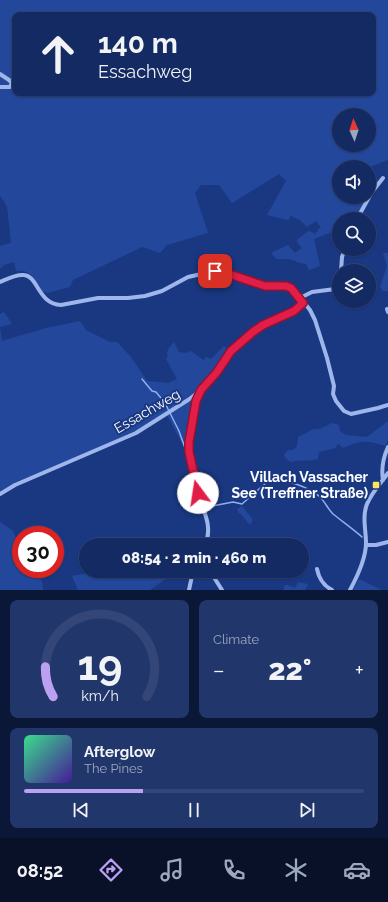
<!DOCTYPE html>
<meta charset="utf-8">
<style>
body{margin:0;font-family:Raleway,sans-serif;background:#21366b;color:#f1f3f6;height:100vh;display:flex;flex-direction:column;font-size:15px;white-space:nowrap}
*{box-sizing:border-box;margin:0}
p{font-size:13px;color:#9da7be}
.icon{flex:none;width:22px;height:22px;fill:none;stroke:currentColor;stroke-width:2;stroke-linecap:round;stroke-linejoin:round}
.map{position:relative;height:590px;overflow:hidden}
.panel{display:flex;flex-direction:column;gap:10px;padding:10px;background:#0b1736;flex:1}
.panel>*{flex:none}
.hud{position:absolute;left:12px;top:12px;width:364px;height:84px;border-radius:8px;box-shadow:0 1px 3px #0004,0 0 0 1px #334677;background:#142a62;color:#f1f3f6;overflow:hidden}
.needle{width:26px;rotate:357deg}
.controls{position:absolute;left:332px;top:108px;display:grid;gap:8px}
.controls a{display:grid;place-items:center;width:44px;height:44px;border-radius:50%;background:#142a62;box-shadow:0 1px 3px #0004,0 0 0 1px #334677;font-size:20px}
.speed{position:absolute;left:12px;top:526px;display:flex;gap:8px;font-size:20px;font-weight:700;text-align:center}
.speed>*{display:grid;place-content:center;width:52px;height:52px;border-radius:50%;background:#142a62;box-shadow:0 1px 3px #0004,0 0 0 1px #334677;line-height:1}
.speed .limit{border:6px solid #d22;background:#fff;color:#111}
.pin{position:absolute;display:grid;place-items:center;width:34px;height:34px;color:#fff;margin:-17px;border-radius:8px;box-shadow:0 2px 6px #0006}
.me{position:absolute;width:44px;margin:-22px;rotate:346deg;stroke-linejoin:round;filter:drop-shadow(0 0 3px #0008)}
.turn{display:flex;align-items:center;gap:14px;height:84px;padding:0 20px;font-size:18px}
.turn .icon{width:52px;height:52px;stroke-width:2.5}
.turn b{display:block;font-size:28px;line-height:34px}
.big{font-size:30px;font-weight:800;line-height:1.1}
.panel .widget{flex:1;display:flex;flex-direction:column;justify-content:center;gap:6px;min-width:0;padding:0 14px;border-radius:8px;background:#21366b}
.panel .dial{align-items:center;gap:0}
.dial svg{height:104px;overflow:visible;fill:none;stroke:#334677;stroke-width:7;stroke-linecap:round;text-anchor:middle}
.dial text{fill:#f1f3f6;stroke:none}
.song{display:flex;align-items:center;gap:12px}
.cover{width:48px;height:48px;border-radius:6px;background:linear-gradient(135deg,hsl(150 70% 55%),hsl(260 70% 35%))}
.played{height:4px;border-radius:2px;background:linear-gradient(90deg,#bca0f2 35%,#334677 35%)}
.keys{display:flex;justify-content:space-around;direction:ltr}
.heat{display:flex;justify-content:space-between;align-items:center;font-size:22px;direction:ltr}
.panel .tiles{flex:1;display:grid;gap:10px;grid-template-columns:1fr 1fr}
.widget:last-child{grid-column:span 2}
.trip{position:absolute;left:79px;top:538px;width:230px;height:40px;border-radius:20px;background:#142a62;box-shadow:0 1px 3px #0004,0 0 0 1px #334677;font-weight:800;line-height:40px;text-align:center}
.dock{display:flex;height:64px;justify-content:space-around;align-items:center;background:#081127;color:#9da7be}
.dock .icon{width:28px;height:28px}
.dock .current{color:#bca0f2}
.dock b{font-size:18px;color:#f1f3f6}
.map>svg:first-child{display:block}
</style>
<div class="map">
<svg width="388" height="590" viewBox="0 0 388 590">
<rect width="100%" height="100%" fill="#1a3882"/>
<path fill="#23489b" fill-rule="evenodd" d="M 0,0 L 388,0 L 388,160 L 369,167 L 339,167 L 339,197 L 355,197 L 364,203 L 355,219 L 339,219 L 339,229 L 314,239 L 320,266 L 309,270 L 306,264 L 300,263 L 290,259 L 277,259 L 271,253 L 288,245 L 295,253 L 302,248 L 297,242 L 297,240 L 308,231 L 312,232 L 314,234 L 318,231 L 318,229 L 321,228 L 316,221 L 307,227 L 300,220 L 291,216 L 288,220 L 267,215 L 286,181 L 279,174 L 232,203 L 219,185 L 201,185 L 195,193 L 208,233 L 167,245 L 160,253 L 142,247 L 73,280 L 70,287 L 47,293 L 46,292 L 43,292 C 35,281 32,269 16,271 L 14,262 L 4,265 L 0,269 L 0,246 L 11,243 L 7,206 L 0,196 ZM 15,15 L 373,15 L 373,93 L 15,93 ZM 339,115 L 369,115 L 369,145 L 339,145 Z
M 383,253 L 388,253 L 388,291 L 383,291 L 380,287 L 387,266 Z
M 4,312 L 12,324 L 0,327 L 2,341 L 46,328 L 80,321 L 86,330 L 110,342 L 117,342 L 131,357 L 147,381 L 168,383 L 177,379 L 166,359 L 168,357 C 165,351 170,347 174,342 L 179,352 L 185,353 L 191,351 L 203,360 L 207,357 L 211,359 L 224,346 L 228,351 L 222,362 L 201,387 L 180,403 L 142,428 L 42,473 L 10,486 L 0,492 L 0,314 Z
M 197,394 L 186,449 L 185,449 L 167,415 Z
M 388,421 L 388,440 L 385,446 C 367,440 360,440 343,448 L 338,444 L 335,448 L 319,452 L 318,459 C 309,462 300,459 291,462 L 286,459 L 284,455 L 288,450 L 293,450 L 297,446 L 298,437 L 314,429 L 320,429 L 332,423 L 339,425 L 340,431 L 346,435 L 367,437 Z
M 242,506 L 253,520 L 250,525 L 240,513 L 239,514 L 237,509 Z
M 0,522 L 13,531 L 21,550 L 21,569 L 37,569 L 42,582 L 43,590 L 0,590 Z
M 100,571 L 175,571 L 176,575 L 164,580 L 150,590 L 78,590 L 72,576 Z
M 359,579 L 382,590 L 353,590 Z
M 298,582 L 308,584 L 305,590 L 283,590 L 285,585 L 288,585 L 295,588 Z"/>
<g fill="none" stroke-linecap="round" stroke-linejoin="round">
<path stroke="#91aeed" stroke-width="1.5" d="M 142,379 L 152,391 L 156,392 L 165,403 L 179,431 L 185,448 L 196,497 L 200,508
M 207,507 L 233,502 L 242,504 L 268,481 C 280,476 311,488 320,497 C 325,502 328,509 333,514 C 343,522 353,529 362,537"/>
<path stroke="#9eb6eb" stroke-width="4" d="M 0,74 L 9,80 L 12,83 L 10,87 L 0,87
M 357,219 L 372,192 L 383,178
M 341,271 L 342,257 L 345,249
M 0,282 C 7,279 16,274 24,275 C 38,276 38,304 61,305 L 98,298 L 128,298 L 145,296 L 162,291 L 188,277 L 215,271 L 223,272 L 265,285 L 286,286 L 294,290 L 310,310 L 315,320 L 327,358 L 334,386 L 333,394 L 336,401 L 344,411 L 351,414 L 378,408 L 388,405
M 300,298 L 312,292 L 335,289 L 339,281
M 387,309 L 388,312
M 200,392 C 193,409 186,444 190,462 C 192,473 195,484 198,495 C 204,511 213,528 205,545
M 383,480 C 381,468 383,458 388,447
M 0,494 L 15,485 L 136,433 L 188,400 L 201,390 L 217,372 L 231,351 L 254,331 L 263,325 L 294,311 L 303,303
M 366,545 L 376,545 L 388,542
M 317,569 C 319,579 323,585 332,590
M 210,571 L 222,590
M 189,590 L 193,571
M 350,590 C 357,577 366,559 366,543 C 366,530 362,517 367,504 C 372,492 381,483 388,473"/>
</g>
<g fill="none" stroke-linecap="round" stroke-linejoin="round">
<g stroke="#92132f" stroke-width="10">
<path id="route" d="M 198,493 L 189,452 L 189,442 L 196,401 L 201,390 L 217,372 L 231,351 L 254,331 L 263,325 L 294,311 L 303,303 L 291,288 L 286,286 L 265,286 L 223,272 L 215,271"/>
</g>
<use href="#route" stroke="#e11d48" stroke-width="7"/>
</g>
<rect fill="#fde55a" stroke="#1a3882" stroke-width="1.5" x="372" y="481" width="8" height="8" rx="2"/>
<g text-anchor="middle" stroke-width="4" stroke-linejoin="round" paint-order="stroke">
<g font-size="14" fill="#fff" stroke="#1a3882">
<text transform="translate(147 411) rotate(-30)" y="5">Essachweg</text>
</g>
<g font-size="14" font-weight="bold" fill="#fff" stroke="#1a3882" text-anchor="end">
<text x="368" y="482">Villach Vassacher<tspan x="368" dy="16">See (Treffner Straße)</tspan></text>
</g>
</g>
</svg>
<div class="controls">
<a><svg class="needle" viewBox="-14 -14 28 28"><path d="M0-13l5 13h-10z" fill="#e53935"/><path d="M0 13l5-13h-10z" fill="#9da7be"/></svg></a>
<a><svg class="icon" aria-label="sound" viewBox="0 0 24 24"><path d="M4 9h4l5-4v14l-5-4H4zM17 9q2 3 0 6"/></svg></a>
<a><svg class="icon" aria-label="search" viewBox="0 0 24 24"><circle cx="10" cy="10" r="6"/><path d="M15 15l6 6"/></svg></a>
<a><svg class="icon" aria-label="layers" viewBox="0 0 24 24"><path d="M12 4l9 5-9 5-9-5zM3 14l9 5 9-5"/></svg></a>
</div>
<div class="speed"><div class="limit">30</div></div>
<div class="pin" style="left:215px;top:271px;background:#d93025"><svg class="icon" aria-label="arrive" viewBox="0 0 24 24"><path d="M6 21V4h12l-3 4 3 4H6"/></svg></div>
<svg class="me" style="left:198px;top:493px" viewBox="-20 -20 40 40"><circle r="19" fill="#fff"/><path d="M0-13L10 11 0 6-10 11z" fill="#e11d48"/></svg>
<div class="trip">08:54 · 2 min · 460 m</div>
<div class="hud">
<div class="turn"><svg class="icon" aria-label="ahead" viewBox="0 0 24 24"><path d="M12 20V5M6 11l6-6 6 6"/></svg><div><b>140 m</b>Essachweg</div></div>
</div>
</div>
<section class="panel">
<div class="tiles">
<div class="widget dial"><svg viewBox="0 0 100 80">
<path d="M14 69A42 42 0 1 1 86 69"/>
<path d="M14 69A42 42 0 0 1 8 46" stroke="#bca0f2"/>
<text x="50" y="56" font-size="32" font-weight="700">19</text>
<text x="50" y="72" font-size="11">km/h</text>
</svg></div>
<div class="widget"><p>Climate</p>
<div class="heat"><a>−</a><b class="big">22°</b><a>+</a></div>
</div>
<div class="widget">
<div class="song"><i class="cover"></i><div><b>Afterglow</b><p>The Pines</p></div></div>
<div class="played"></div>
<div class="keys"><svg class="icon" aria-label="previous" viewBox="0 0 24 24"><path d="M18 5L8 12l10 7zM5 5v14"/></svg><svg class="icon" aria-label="pause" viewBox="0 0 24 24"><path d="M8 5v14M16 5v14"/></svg><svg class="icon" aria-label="next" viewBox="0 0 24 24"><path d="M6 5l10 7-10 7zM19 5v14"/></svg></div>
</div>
</div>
</section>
<nav class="dock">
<b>08:52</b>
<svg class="icon current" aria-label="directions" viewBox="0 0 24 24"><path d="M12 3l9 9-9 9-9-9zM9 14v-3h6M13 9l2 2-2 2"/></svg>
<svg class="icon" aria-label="music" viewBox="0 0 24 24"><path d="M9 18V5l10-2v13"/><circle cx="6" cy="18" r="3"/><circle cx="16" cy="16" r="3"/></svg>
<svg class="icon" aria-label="phone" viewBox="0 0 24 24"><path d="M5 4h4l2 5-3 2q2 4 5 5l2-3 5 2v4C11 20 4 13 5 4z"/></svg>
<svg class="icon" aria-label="climate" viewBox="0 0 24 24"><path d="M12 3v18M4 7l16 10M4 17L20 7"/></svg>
<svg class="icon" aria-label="car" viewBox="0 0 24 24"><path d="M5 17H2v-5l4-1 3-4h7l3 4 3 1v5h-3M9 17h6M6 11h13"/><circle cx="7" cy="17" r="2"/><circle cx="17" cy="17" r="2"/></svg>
</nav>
